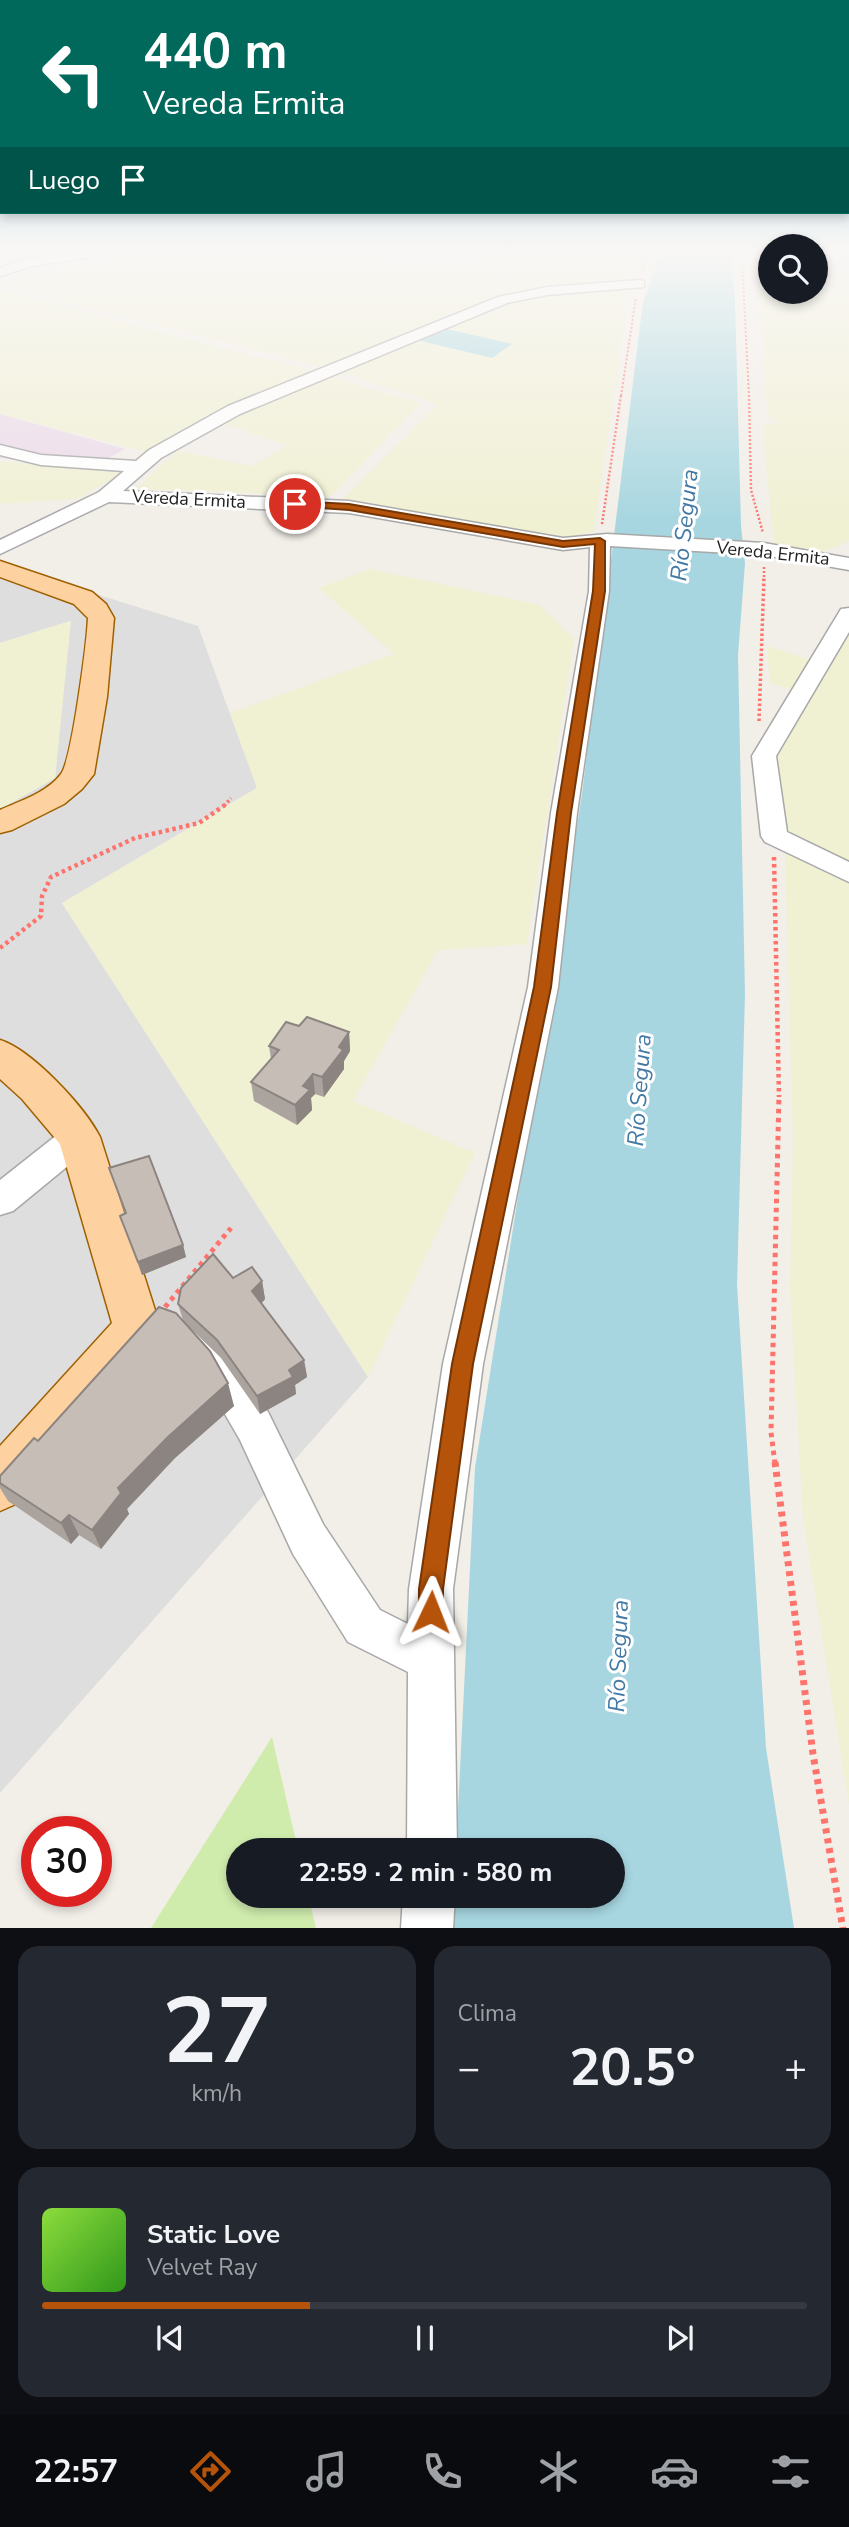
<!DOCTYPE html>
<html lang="es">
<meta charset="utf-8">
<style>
body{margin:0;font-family:"Nunito Sans",sans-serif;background:#242831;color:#f1f3f6;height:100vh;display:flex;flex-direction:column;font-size:26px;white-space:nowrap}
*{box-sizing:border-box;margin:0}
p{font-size:23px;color:#9ea1a6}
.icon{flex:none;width:38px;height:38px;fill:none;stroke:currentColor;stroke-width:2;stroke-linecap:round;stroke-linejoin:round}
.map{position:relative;height:1928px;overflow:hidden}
.details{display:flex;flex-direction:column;gap:18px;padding:18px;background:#0d0f14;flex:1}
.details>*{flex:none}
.guide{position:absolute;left:0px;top:0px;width:850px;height:214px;box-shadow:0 4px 10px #0003;background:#00695c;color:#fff;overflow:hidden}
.controls{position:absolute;left:758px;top:234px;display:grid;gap:14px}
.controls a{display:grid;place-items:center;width:70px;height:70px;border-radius:50%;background:#171b24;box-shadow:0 4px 10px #0003;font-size:35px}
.speed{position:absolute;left:21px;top:1816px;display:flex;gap:14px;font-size:35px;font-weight:700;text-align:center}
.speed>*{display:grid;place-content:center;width:91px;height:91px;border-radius:50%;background:#171b24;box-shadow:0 4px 10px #0003;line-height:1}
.speed .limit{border:10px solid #d22;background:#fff;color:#111}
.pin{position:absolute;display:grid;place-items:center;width:60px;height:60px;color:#fff;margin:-30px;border:4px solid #fff;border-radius:50%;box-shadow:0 2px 7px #0007}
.me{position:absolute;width:77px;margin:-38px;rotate:2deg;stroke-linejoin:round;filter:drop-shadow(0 0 5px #0008)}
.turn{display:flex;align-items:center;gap:24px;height:147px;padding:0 28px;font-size:32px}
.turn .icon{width:91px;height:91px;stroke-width:2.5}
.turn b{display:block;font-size:49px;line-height:60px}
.then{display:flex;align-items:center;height:66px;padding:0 28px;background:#0003;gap:14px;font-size:26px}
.big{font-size:52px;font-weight:700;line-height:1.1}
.details .widget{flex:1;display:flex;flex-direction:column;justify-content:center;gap:10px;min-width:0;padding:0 24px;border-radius:21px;background:#242831}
.details .dial{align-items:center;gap:0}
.dial b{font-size:91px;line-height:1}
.song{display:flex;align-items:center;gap:21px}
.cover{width:84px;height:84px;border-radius:10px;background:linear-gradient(135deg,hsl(90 70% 55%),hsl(110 70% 35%))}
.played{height:7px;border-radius:4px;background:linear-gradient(90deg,#b45309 35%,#363941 35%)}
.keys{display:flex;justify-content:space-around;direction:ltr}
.heat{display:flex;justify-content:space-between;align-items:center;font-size:38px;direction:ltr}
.details .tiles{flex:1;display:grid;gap:18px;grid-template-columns:1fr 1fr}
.widget:last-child{grid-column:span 2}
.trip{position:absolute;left:226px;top:1838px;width:399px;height:70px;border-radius:35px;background:#171b24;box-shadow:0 4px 10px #0003;font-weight:700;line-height:70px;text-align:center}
.dock{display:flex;height:112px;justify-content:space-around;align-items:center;background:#090b0e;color:#9ea1a6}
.dock .icon{width:49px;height:49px}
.dock .current{color:#b45309}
.dock b{font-size:32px;color:#f1f3f6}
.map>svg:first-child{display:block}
</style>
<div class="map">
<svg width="849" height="1929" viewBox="0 0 849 1929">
<rect width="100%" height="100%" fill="#f2eee8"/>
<path fill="#dfdede" d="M 816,253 L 849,253 L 849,271 L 816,266 Z
M 0,564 L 198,626 L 257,788 L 62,903 L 368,1377 L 0,1793 L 0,809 L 55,778 L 70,621 L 0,643 Z"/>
<path fill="#ebdae9" d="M 0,414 L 125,449 L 90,468 L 0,458 Z"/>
<path fill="#f0f0d3" d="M 160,253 L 303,253 L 393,262 L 536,259 L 586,253 L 636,253 L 623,309 L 619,310 L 626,313 L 594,531 L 561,540 L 343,499 L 438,404 L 339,372 L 455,324 L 422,327 L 324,367 L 8,287 L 80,265 L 147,257 L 195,268 L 146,254 Z
M 758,255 L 770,258 L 770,292 L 816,292 L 816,266 L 849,271 L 849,541 L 816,555 L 774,547 L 762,424 L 777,424 L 767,411 L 762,325 L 753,257 Z
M 0,290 L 312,371 L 224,419 L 332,378 L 421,403 L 331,496 L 136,489 L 177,451 L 252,466 L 288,445 L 217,422 L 155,454 L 0,414 Z
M 0,461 L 122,473 L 77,499 L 0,504 Z
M 370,569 L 540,605 L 574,639 L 527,944 L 438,950 L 353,1101 L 475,1153 L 368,1377 L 62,903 L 257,788 L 230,713 L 394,654 L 319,588 Z
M 71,621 L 55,778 L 0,809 L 0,643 Z
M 849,623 L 849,868 L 785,833 L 772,759 L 807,694 L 770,683 L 767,646 L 812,660 Z
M 785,851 L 849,884 L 849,1804 L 803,1518 L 790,1289 L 793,1141 Z"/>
<path fill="#d0ecad" d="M 272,1737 L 298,1850 L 238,1850 L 238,1895 L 308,1895 L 316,1928 L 151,1928 Z"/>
<path fill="#a7d6e0" d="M 661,253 L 736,253 L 731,260 L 735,300 L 741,526 L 745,563 L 738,655 L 745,994 L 737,1285 L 766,1748 L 794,1928 L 452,1929 L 453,1895 L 612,1895 L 612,1850 L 456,1850 L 475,1468 L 582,794 L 643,302 Z
M 447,329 L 512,344 L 492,358 L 417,340 Z"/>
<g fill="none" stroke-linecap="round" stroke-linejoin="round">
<g stroke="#a8a8a8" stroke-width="3">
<path id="minor" d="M 68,253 L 98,253 L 92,257 L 33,266 L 0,276 L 0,268 L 31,258 Z
M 639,280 L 644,281 L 644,287 L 547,295 L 507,303 L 240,414 L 161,458 L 123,491 L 349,501 L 563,538 L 607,534 L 764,543 L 849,558 L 849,570 L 764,555 L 610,546 L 609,591 L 577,813 L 558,987 L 483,1364 L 453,1589 L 457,1850 L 407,1850 L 408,1672 L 348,1642 L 293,1554 L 240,1440 L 207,1383 L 184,1357 L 179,1344 L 184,1331 L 198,1326 L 212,1331 L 235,1357 L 268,1412 L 323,1524 L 380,1610 L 408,1624 L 409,1589 L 443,1364 L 528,987 L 551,813 L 589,591 L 590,547 L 563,550 L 349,513 L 109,502 L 0,554 L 0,540 L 99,492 L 124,471 L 41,465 L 0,455 L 0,445 L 41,455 L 136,461 L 149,450 L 228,406 L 498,297 L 547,287 Z
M 849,608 L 849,632 L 776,756 L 787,832 L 849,862 L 849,882 L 765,842 L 761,836 L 752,756 L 838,614 L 841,609 Z
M 79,1123 L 91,1127 L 96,1137 L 91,1147 L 13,1211 L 0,1215 L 0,1180 L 67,1127 Z
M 403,1895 L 455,1895 L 453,1929 L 401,1929 Z"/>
</g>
<g stroke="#9f6100" stroke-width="3">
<path id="major" d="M 0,561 L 92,592 L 106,604 L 114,618 L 107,697 L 94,774 L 82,789 L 64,804 L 12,830 L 0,833 L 0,810 C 20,801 48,792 61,774 C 72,760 87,641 88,618 L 74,604 L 0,577 Z
M 0,1040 C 32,1050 85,1107 100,1137 L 161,1329 L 154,1344 L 18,1503 L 0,1511 L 0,1446 L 112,1323 L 60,1144 L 22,1099 L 0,1079 Z"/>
</g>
<path stroke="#fe746d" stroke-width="2" stroke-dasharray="2 2" stroke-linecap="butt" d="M 747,253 L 742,259 L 749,396
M 642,272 L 648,253
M 621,396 L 636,297"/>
<path stroke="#fe746d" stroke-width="2.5" stroke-dasharray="2 2" stroke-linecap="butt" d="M 749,395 L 751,490 L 763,533
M 602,524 L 621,395
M 764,577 L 764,565"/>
<path stroke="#fe746d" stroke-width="3.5" stroke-dasharray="2.5 2.5" stroke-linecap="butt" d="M 759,721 L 764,576
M 224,806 L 231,798"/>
<path stroke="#fe746d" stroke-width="4.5" stroke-dasharray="3.5 3.5" stroke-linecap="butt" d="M 774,857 L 779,1097
M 0,948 L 41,916 L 42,896 L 51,877 L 135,838 L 199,823 L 225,805"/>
<path stroke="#fe746d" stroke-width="5" stroke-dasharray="4.5 4.5" stroke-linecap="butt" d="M 165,1307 L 231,1228
M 775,1464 L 771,1432 L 779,1095"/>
<path stroke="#fe746d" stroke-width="7" stroke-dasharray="5 5" stroke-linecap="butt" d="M 775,1462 L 813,1754 L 843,1929"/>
<use href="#minor" fill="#fff" fill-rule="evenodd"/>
<use href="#major" fill="#fed1a0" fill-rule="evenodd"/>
</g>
<path fill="#aba39d" d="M 299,1026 L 349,1032 L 350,1051 L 344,1061 L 344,1069 L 324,1097 L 315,1094 L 311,1098 L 312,1110 L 297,1125 L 254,1101 L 251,1082 L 271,1059 L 269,1046 Z
M 109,1168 L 183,1245 L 186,1257 L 142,1275 L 120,1216 L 125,1214 Z
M 233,1278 L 262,1281 L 265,1299 L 262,1303 L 304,1360 L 307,1377 L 295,1385 L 296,1394 L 260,1414 L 221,1358 L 190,1328 L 234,1406 L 175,1458 L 127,1509 L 129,1514 L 101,1549 L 79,1535 L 71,1544 L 8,1501 L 0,1488 L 0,1476 L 38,1441 L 183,1320 L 178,1304 Z"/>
<path fill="#8b8480" d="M 349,1032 L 350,1051 L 344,1061 L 344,1069 L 324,1097 L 322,1077 L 339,1047 Z
M 313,1074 L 315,1094 L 311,1098 L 312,1110 L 297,1125 L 295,1105 L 303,1086 Z
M 183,1245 L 186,1257 L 142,1275 L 138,1262 Z
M 262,1281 L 265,1299 L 256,1309 L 252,1291 Z
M 304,1360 L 307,1377 L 295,1385 L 296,1394 L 260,1414 L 257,1396 L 289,1370 Z
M 228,1383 L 234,1406 L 175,1458 L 127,1509 L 129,1514 L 101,1549 L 92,1530 L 118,1488 L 168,1437 Z
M 69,1515 L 79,1535 L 71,1544 L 61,1523 Z"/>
<path fill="#c7bdb7" stroke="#8b8480" stroke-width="2" d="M 307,1017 L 349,1032 L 339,1047 L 343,1050 L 322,1077 L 313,1074 L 303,1086 L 310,1090 L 295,1105 L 251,1082 L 279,1050 L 269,1046 L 286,1022 L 299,1026 Z
M 149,1156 L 183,1245 L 138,1262 L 120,1216 L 126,1213 L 109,1168 Z
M 213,1254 L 233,1278 L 252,1267 L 262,1281 L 252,1291 L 304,1360 L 289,1370 L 293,1377 L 257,1396 L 217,1340 L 178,1304 L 181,1288 Z
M 159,1307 L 176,1313 L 210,1351 L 228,1383 L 168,1437 L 118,1488 L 121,1493 L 92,1530 L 69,1515 L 61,1523 L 0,1483 L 0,1476 L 34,1438 L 38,1441 Z"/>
<linearGradient id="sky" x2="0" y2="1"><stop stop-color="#8ec2e5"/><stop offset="0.48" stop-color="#f9f7f5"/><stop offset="1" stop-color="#f9f7f5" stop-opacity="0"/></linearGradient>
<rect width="849" height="523" fill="url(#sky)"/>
<path fill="#b45309" stroke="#753606" stroke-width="2" d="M 295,501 L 349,504 L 563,541 L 600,538 L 605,541 L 605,591 L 571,813 L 551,987 L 473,1364 L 443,1589 L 443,1612 L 440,1621 L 431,1624 L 423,1621 L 419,1612 L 419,1589 L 452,1364 L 534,987 L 557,813 L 593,591 L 595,544 L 563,547 L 349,510 L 292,506 L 292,502 Z"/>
<g text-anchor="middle" stroke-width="6" stroke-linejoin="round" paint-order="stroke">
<g font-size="18" fill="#212121" stroke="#fff">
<text transform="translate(189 499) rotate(3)" y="6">Vereda Ermita</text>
<text transform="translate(773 553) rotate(6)" y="6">Vereda Ermita</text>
</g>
<g font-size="23" font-style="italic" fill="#4379a5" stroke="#fff">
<text transform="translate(684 525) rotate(-84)" y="8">Río Segura</text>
<text transform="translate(639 1090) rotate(-86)" y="8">Río Segura</text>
<text transform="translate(618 1656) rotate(-88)" y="8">Río Segura</text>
</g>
</g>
</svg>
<div class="controls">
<a><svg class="icon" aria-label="search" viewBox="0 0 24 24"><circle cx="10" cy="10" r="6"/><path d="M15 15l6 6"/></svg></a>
</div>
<div class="speed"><div class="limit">30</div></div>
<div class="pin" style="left:295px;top:504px;background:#d93025"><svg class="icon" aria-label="arrive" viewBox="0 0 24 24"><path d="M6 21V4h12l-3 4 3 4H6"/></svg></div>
<svg class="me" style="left:431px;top:1612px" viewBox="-20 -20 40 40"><path d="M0-17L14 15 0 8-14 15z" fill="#b45309" stroke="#fff" stroke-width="4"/></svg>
<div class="trip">22:59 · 2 min · 580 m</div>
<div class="guide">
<div class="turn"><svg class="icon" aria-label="left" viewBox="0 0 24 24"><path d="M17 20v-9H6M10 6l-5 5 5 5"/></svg><div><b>440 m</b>Vereda Ermita</div></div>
<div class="then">Luego<svg class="icon" aria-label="arrive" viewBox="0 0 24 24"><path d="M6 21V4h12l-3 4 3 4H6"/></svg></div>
</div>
</div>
<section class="details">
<div class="tiles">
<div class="widget dial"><b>27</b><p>km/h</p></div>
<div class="widget"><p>Clima</p>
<div class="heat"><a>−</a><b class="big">20.5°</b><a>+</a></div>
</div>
<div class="widget">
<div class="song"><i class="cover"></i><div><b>Static Love</b><p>Velvet Ray</p></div></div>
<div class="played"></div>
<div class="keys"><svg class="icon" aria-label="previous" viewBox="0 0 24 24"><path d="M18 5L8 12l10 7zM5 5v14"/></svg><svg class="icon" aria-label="pause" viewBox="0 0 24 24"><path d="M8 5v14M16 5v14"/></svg><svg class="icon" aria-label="next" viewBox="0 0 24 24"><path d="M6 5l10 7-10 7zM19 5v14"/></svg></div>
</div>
</div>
</section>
<nav class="dock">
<b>22:57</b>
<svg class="icon current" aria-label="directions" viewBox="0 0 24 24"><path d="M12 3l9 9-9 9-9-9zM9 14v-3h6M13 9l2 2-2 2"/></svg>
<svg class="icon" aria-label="music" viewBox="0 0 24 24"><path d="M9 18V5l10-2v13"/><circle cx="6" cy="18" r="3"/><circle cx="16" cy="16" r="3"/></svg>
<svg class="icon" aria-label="phone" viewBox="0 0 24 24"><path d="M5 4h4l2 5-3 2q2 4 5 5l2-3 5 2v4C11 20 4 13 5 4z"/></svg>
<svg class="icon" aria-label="climate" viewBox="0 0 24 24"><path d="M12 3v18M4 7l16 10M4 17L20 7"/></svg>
<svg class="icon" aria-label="car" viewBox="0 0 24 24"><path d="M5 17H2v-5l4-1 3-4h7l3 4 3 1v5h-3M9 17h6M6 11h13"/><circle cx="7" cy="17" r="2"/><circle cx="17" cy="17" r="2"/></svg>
<svg class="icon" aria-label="filters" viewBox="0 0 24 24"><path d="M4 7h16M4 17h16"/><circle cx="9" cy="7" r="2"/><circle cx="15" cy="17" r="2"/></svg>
</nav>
